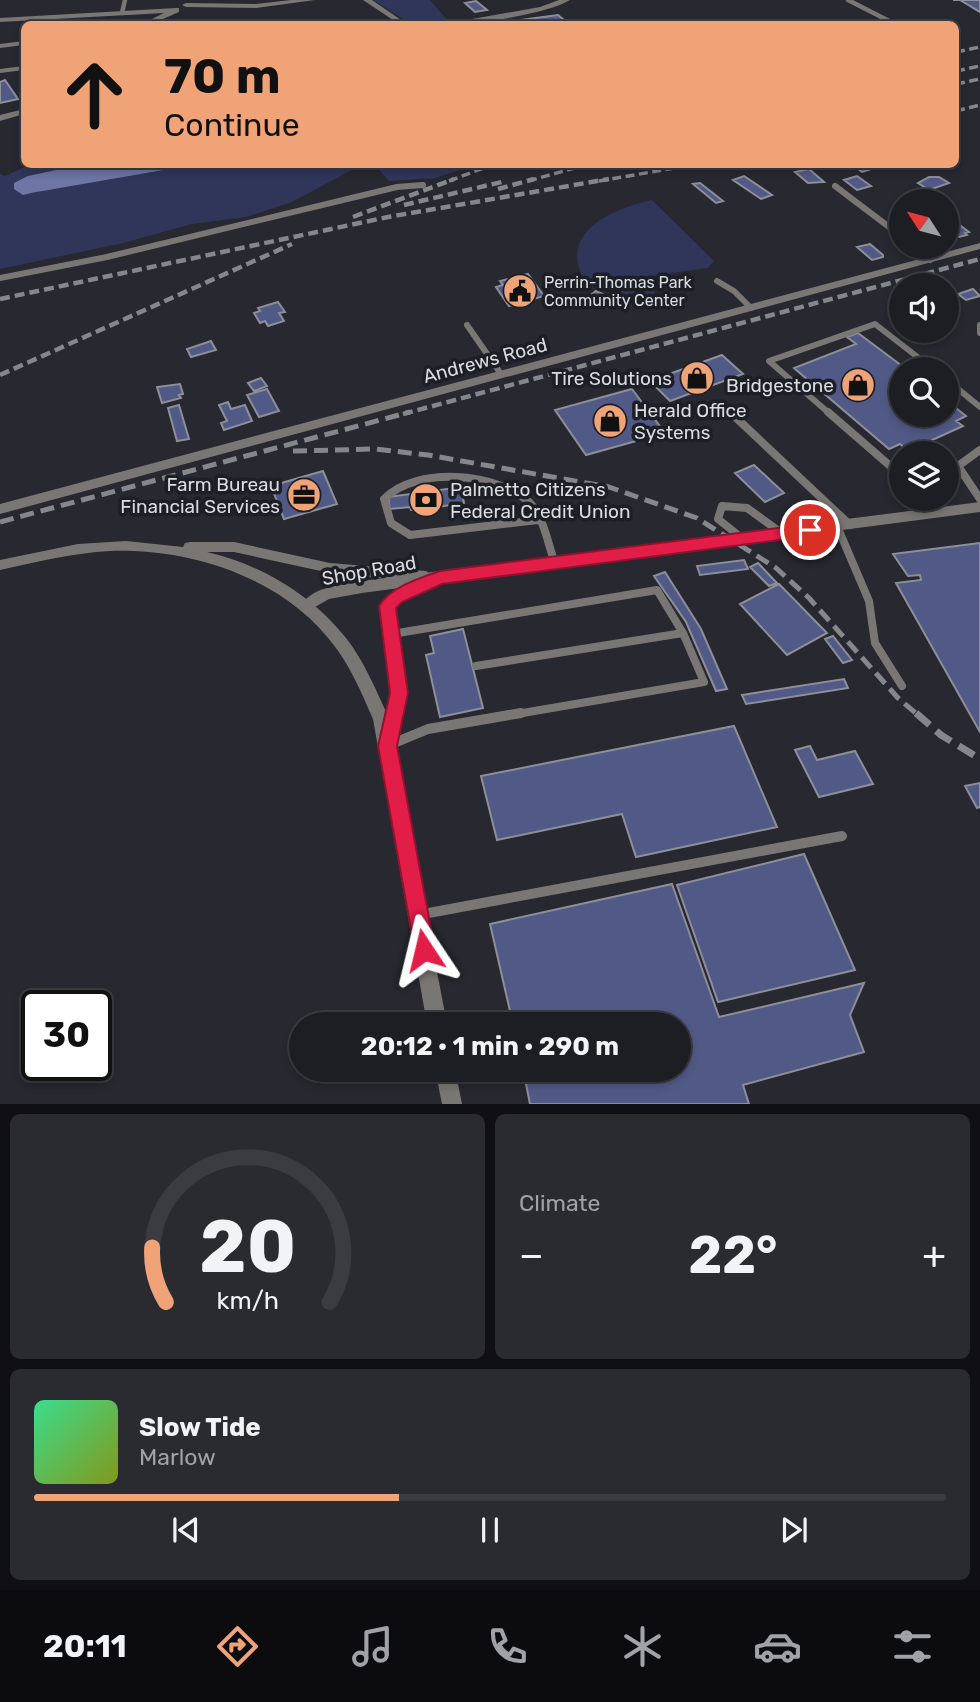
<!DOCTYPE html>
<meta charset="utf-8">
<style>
body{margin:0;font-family:Rubik,sans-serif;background:#2a2b31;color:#f1f3f6;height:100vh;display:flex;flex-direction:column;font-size:26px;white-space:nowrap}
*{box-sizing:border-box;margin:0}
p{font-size:23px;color:#a0a2a6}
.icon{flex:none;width:38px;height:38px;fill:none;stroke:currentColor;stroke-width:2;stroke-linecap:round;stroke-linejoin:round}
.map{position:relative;height:1104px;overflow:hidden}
.details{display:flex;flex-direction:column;gap:10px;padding:10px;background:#101014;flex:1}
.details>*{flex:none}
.top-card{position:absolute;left:21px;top:21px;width:938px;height:147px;border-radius:10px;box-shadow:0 4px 10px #0003,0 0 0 2px #3b3c41;background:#efa377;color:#111;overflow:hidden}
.needle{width:46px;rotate:306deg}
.fabs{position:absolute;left:889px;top:189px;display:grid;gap:14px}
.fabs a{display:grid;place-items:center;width:70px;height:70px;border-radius:50%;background:#1d1e24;box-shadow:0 4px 10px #0003,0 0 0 2px #3b3c41;font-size:35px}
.speed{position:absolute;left:21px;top:990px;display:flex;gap:14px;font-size:35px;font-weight:700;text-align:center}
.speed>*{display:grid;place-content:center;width:91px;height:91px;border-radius:50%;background:#1d1e24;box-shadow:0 4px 10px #0003,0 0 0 2px #3b3c41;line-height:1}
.speed .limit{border:4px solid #111;border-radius:10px;background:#fff;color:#111}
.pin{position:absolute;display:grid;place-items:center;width:60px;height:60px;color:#fff;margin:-30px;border:4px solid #fff;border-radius:50%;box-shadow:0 2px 7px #0007}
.me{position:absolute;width:77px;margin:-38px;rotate:350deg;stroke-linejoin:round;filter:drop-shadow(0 0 5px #0008)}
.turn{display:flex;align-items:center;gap:24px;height:147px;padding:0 28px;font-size:32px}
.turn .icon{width:91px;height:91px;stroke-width:2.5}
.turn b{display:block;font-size:49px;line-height:60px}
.big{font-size:52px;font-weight:700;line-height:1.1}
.details .widget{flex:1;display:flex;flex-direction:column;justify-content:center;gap:10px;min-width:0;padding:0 24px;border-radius:10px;background:#2a2b31}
.details .dial{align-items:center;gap:0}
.dial svg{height:182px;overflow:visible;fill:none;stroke:#3b3c41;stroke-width:7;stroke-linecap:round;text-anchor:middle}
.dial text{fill:#f1f3f6;stroke:none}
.song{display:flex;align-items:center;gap:21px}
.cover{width:84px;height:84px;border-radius:10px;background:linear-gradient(135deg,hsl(150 70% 55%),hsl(70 70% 35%))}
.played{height:7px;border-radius:4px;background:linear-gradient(90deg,#efa377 40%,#3b3c41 40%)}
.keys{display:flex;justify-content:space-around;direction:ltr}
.heat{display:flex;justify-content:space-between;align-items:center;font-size:38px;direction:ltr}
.details .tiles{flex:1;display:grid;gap:10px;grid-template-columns:1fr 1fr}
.widget:last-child{grid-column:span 2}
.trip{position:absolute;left:289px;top:1012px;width:402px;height:70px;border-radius:35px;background:#1d1e24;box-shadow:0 4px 10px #0003,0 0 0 2px #3b3c41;font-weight:700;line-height:70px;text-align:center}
.dock{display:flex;height:112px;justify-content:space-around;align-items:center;background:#0c0c0e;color:#a0a2a6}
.dock .icon{width:49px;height:49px}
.dock .current{color:#efa377}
.dock b{font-size:32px;color:#f1f3f6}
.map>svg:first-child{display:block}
</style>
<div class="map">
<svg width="980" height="1104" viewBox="0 0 980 1104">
<rect width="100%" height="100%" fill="#272830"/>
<path fill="#30365a" d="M 373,0 L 430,0 L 449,22 L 411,24 Z
M 31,164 L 361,165 L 292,202 L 246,217 L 192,224 L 123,243 L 0,269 L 0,174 L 5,176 Z
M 380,165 L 380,164 L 475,165 L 435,178 L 389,181 L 380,171 Z
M 652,200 L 714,261 L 708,268 L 587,285 C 555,233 609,210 652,200 Z
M 639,283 L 654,291 L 658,299 L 644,308 L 628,305 L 617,294 L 623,288 Z"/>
<path fill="#6d76a4" d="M 80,165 L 80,164 L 192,165 L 31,193 L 23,195 L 14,189 L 14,183 L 28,176 Z"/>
<path fill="#515986" stroke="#8d8f98" stroke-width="2" d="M 953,0 L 980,0 L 980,12 L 960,0 Z
M 476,1 L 487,10 L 475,12 L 465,3 Z
M 558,15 L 569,24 L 526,24 L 521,20 Z
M 5,80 L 18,99 L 0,103 L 0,82 Z
M 852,164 L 874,164 L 878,167 L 862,172 Z
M 809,169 L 824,182 L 808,183 L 795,172 Z
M 744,176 L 772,195 L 761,199 L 733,180 Z
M 857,176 L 871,186 L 857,190 L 844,180 Z
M 929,177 L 939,177 L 949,183 L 929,190 L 918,183 Z
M 700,183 L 723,201 L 716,203 L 693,184 Z
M 957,223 L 969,232 L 965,233 L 967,235 L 959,237 L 947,231 L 947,226 Z
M 870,244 L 883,255 L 883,257 L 872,260 L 857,247 Z
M 528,274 L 544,296 L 509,306 L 496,287 L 503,285 L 500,281 Z
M 973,289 L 980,296 L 966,300 L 958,294 Z
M 596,291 L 616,300 L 607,308 L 587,298 Z
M 278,302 L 285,312 L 279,313 L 284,321 L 268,326 L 265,321 L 260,323 L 254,313 L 260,311 L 258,308 Z
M 858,333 L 906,369 L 901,369 L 901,415 L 947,415 L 947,401 L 966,416 L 956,421 L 963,426 L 908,451 L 900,444 L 889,449 L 794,368 L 856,344 L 847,337 Z
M 211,341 L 216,350 L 191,357 L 187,349 Z
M 722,355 L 743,374 L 670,401 L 650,381 Z
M 261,378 L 267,386 L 254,391 L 248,383 Z
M 180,384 L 183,394 L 179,395 L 181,398 L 162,403 L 157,387 Z
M 267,389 L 279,411 L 259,417 L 247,395 Z
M 632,389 L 665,433 L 586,455 L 555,410 Z
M 228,402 L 231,409 L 245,405 L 252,421 L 224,430 L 221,423 L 227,421 L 219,405 Z
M 179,405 L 189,439 L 177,441 L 168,408 Z
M 754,465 L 784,493 L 765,502 L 735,473 Z
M 323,471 L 337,504 L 284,519 L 271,486 Z
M 461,487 L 464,503 L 431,508 L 432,512 L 419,514 L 418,510 L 411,510 L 410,507 L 390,509 L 388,497 Z
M 980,543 L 980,732 L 896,583 L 921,580 L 920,575 L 908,576 L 893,554 Z
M 744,560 L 748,569 L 700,575 L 697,566 Z
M 758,563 L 777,583 L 769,586 L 750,567 Z
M 665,572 L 701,629 L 727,689 L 716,691 L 686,622 L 654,576 Z
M 779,584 L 827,633 L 787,655 L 740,604 Z
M 463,629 L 483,708 L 440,717 L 426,655 L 434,653 L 430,636 Z
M 833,636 L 852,660 L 843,663 L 825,639 Z
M 844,679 L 848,688 L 746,704 L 742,695 Z
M 734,726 L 777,827 L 636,857 L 622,814 L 497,840 L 481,776 Z
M 810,746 L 817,760 L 855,751 L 873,784 L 819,797 L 795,750 Z
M 980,783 L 980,807 L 977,808 L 965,786 Z
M 804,854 L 855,970 L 718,1002 L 677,885 Z
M 672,884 L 719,1017 L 864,983 L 850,1015 L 864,1052 L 743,1085 L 749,1104 L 530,1104 L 523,1069 L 679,1069 L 679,1024 L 513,1024 L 490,924 Z"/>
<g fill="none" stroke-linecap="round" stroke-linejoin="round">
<path stroke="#7a7674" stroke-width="4.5" d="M 848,0 L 895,24
M 122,13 L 125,0"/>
<path stroke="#7a7674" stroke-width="6" d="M 835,186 L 901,236
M 914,247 L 930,260
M 0,278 L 107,257 L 397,187 L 423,185
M 717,281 L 734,291 L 751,308
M 467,325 L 501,374
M 980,325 L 980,333
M 947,380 L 980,407
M 724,406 L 732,414
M 830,414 L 769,361 L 875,324 L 933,369"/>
<path stroke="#7a7674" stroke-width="8" d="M 730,412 L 850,525
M 828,412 L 896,471 L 901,471
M 980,450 L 958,466 L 980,499
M 947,467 L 958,466
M 538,520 L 410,535 L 391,523 L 384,499 C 416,466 497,472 530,503 C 544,517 548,545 555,563
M 837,526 L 869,601 L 875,643 L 902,686
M 743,539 L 718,519 L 722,506 L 747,508 L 783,534
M 392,634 L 657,590 L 683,633 L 704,682 L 511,715
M 476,666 L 683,633"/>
<path stroke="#7a7674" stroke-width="10" d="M 387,746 L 428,729 L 521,713
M 418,915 L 842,836"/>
<path fill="#7a7674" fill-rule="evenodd" d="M 291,0 L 315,0 L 256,8 L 186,7 L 182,5 L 186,3 L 256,4 Z
M 363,0 L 372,0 L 407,24 L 399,24 Z
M 559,0 L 570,0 C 547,14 471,26 444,24 L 540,7 Z
M 176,8 L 179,8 L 179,12 L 151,24 L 142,24 L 164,13 L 0,22 L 0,18 Z
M 24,41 L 24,45 L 0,48 L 0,44 Z
M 24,66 L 24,70 L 0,73 L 0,69 Z
M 24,109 L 24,114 L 0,121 L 0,115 Z
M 980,243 L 980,249 L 0,514 L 0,504 Z
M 126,541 L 183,547 L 185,543 L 190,542 L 234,542 L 330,563 L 426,571 L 432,575 L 441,575 L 443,579 L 441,583 L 401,601 L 396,607 L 407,693 L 394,746 L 447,1024 L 427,1024 L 373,719 C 362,694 352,670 336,648 C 286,579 193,548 110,551 C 73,553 36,562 0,570 L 0,560 L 78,544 ZM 207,552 L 234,552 L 330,573 L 416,582 L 391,593 L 381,606 L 391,693 L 387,714 C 375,688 364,661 346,638 C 312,595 260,564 207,552 Z
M 435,1069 L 455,1069 L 462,1104 L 442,1104 Z"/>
<path fill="#7a7674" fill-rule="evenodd" d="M 980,502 L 980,512 L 362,593 L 329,599 L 308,611 L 303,609 L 301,605 C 314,586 341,585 362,581 Z"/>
<path stroke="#86878d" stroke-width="3.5" stroke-dasharray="9 4.5" stroke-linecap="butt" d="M 956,52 L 980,47
M 956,71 L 980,66
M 956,84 L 980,79
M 956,111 L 980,105
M 449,181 L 494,164
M 528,181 L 589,164
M 599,181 L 698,164"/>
<path stroke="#86878d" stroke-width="4.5" stroke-dasharray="10 5" stroke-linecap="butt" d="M 498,189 L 534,179
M 404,205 L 506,181
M 353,217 L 454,179
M 0,299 L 388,217 L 609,179
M 0,375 L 292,244
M 403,414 L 980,259"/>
<path stroke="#86878d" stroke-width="5" stroke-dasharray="14 7" stroke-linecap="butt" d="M 293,451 L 375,449 L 428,455 L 609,487 L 697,518 L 776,568 L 809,598 L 898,698 L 918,715
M 0,522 L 410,412"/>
<path stroke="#86878d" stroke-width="7" stroke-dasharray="18 9" stroke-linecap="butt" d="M 916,713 L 941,735 L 980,759"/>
</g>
<path fill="#e11d48" stroke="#92132f" stroke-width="2" d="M 810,524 L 818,530 L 810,536 L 442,584 L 402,602 L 396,608 L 408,693 L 397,746 L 435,950 L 431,957 L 424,960 L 416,957 L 378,746 L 390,693 L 379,606 C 390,587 420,578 440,571 Z"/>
<defs>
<g id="civic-disc" transform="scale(1.75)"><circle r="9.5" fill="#efa377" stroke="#1d1f26"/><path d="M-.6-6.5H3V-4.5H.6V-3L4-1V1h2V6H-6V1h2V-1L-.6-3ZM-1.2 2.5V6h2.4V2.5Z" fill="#111"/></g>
<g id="shop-disc" transform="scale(1.75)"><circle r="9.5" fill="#efa377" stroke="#1d1f26"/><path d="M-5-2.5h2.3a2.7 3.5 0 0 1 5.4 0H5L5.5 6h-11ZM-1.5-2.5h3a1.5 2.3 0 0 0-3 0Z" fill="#111"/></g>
<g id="office-disc" transform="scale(1.75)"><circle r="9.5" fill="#efa377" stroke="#1d1f26"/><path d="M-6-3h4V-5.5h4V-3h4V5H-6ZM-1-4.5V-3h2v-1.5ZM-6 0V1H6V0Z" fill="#111"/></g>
<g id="bank-disc" transform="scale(1.75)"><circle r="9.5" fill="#efa377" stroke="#1d1f26"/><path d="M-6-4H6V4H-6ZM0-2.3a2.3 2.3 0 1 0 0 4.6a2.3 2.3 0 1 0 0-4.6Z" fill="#111"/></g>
</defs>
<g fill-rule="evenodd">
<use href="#civic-disc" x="520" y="291"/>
<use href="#shop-disc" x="697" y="378"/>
<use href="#shop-disc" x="858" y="385"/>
<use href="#shop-disc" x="610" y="421"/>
<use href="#office-disc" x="304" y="495"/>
<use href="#bank-disc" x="426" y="500"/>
</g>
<g text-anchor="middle" stroke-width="7" stroke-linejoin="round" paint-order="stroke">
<g font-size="16" fill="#dadce0" stroke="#1d1f26" text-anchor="start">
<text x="544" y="288">Perrin-Thomas Park<tspan x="544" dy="18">Community Center</tspan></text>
</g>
<g font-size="19" fill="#dadce0" stroke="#1d1f26">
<text transform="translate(485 360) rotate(-15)" y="7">Andrews Road</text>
<text transform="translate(369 570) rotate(-10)" y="7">Shop Road</text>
</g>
<g font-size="19" fill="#dadce0" stroke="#1d1f26" text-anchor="end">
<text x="672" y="385">Tire Solutions</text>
<text x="834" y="392">Bridgestone</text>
<text x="634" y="417" text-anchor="start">Herald Office<tspan x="634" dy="22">Systems</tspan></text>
<text x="280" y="491">Farm Bureau<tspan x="280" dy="22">Financial Services</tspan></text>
<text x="450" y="496" text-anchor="start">Palmetto Citizens<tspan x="450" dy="22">Federal Credit Union</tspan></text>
</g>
</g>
</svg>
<div class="fabs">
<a><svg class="needle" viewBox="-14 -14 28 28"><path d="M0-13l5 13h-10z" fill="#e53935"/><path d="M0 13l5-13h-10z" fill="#a0a2a6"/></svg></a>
<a><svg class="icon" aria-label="sound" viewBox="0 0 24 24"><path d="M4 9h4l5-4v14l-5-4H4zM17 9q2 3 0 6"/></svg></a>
<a><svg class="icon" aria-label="search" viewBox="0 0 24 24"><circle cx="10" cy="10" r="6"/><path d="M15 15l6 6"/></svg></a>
<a><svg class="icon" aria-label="layers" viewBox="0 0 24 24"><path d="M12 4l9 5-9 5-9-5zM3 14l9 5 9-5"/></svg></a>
</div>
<div class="speed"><div class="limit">30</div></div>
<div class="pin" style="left:810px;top:530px;background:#d93025"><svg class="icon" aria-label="arrive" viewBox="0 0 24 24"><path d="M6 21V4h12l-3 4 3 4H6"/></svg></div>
<svg class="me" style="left:424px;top:950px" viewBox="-20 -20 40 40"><path d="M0-17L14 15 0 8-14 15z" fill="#e11d48" stroke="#fff" stroke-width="4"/></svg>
<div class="trip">20:12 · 1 min · 290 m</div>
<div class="top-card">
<div class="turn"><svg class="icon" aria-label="ahead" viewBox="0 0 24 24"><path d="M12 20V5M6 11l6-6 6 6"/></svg><div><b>70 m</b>Continue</div></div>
</div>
</div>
<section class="details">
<div class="tiles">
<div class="widget dial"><svg viewBox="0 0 100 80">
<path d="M14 69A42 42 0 1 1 86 69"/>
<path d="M14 69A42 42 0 0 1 8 45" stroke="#efa377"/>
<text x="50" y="56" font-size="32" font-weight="700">20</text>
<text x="50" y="72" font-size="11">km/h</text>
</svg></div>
<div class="widget"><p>Climate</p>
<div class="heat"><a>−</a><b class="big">22°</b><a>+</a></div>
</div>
<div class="widget">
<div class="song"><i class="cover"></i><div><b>Slow Tide</b><p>Marlow</p></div></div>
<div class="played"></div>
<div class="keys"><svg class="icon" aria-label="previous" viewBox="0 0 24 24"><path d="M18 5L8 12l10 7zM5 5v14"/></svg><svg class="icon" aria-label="pause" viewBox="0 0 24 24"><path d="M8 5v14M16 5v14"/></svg><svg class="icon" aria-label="next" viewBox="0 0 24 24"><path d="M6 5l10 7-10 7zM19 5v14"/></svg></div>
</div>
</div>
</section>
<nav class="dock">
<b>20:11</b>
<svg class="icon current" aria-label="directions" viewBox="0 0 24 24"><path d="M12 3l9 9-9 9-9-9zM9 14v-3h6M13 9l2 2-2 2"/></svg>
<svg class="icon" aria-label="music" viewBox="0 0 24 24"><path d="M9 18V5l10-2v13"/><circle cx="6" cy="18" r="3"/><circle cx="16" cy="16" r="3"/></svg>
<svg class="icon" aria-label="phone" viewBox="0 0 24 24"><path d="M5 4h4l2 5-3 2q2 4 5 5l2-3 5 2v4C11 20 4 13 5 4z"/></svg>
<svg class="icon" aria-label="climate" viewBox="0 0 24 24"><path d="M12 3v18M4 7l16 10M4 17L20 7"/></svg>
<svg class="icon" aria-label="car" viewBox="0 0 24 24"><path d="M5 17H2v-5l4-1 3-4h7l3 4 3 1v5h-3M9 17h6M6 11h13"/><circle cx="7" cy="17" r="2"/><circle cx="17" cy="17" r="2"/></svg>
<svg class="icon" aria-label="filters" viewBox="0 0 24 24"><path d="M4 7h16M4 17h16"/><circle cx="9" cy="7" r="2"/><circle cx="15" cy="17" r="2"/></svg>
</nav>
